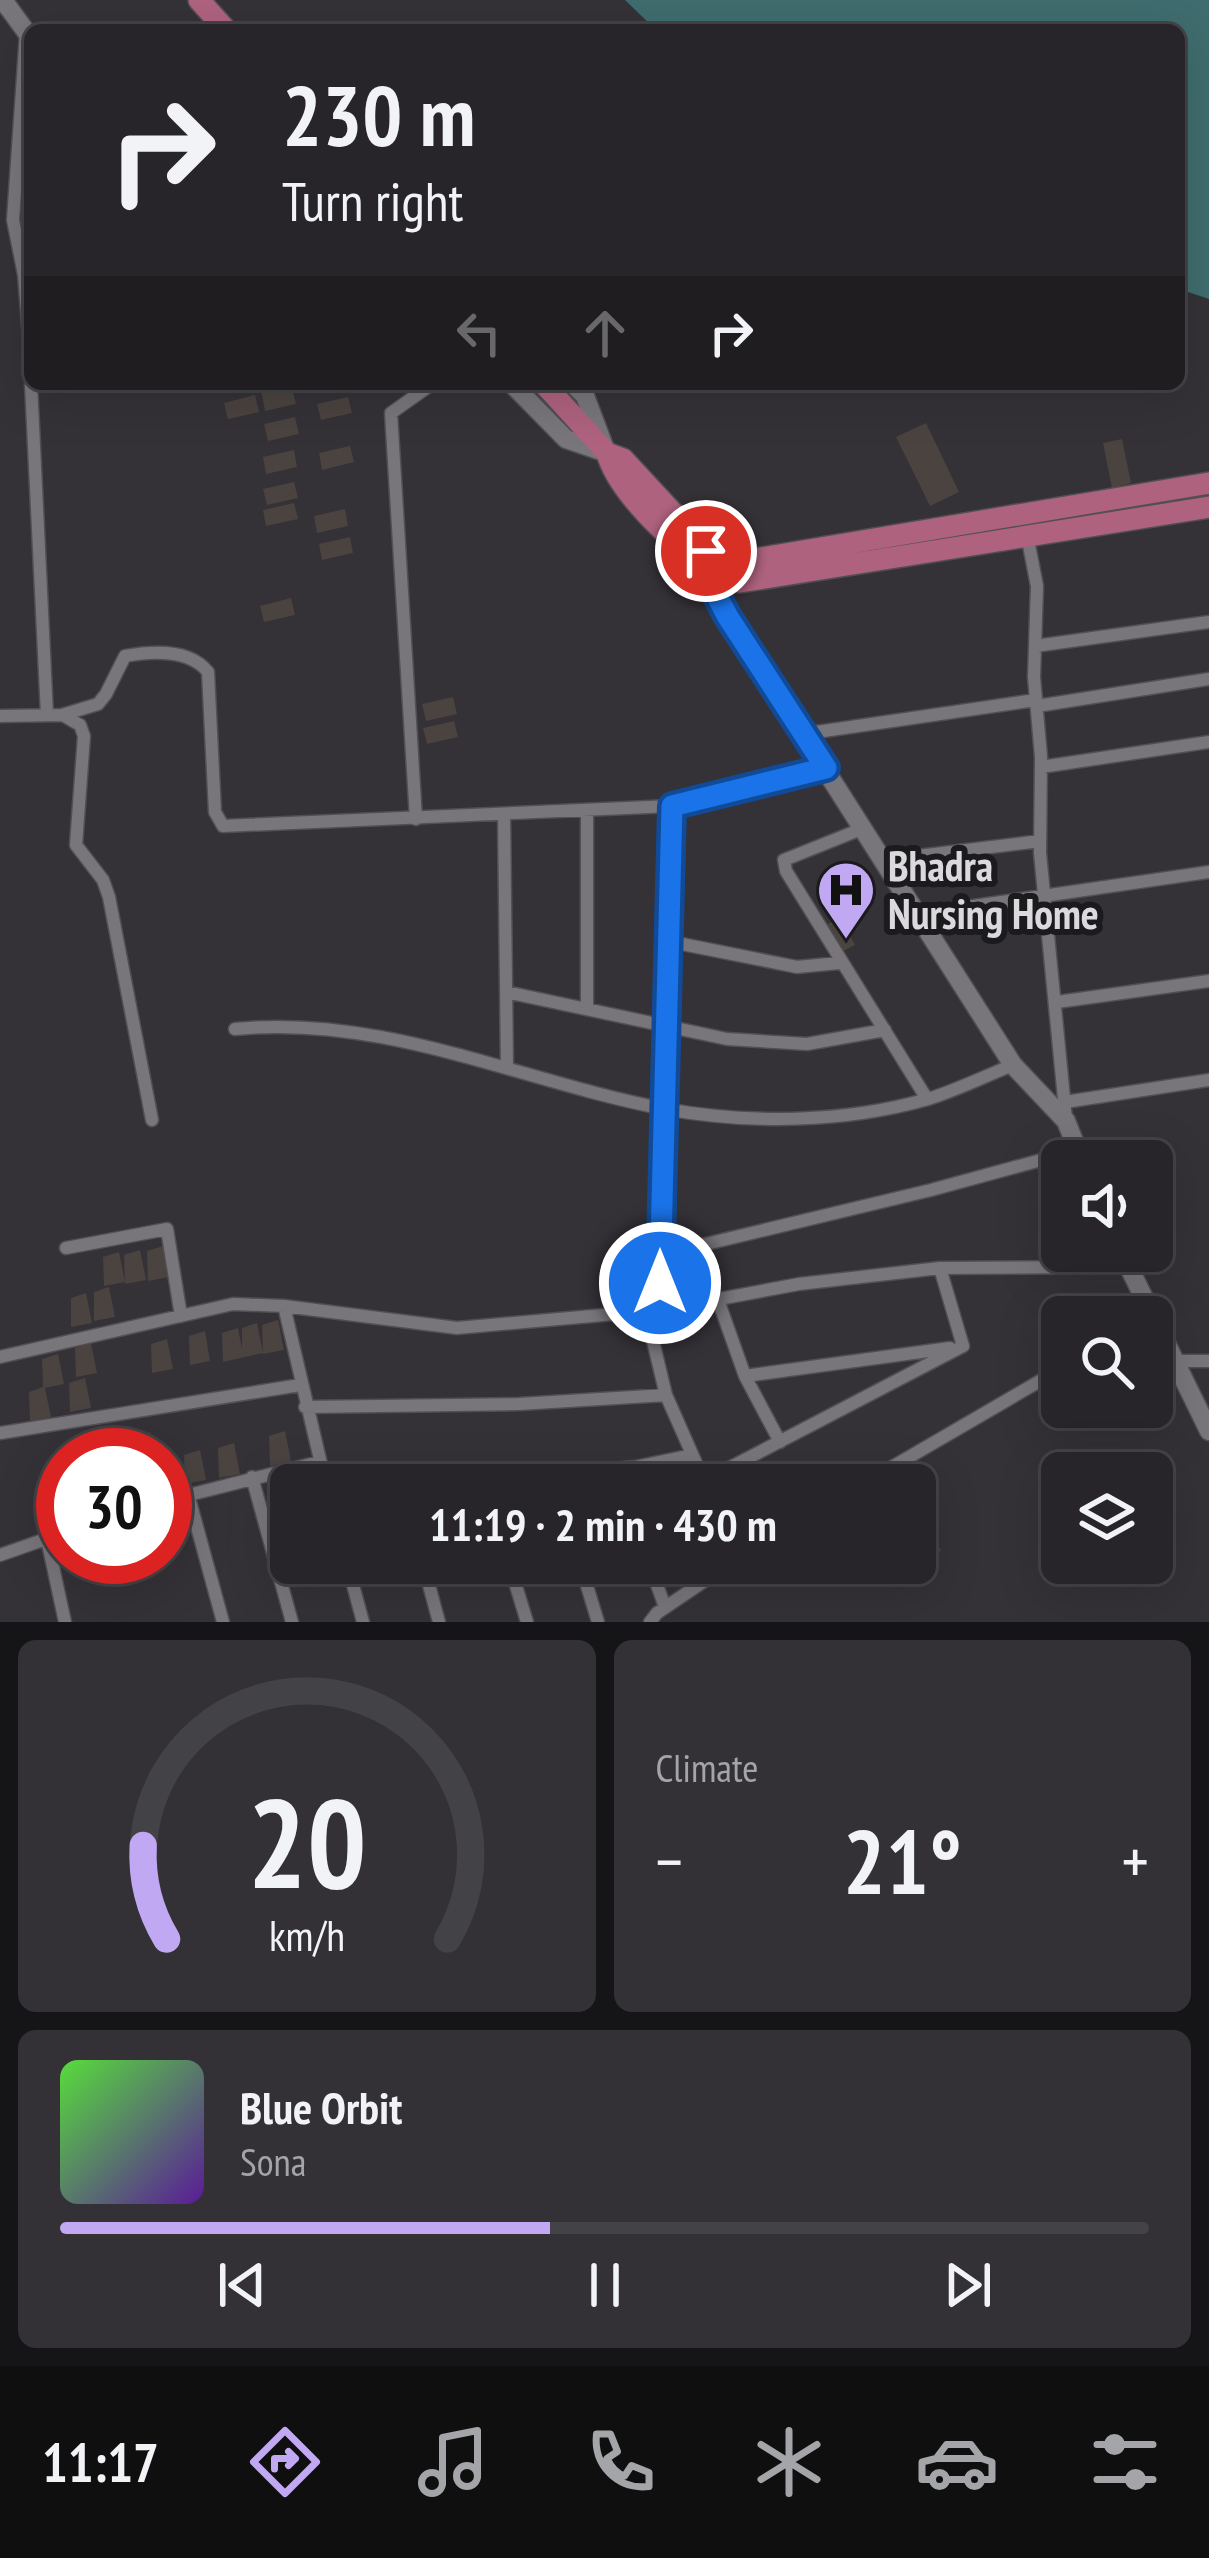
<!DOCTYPE html>
<meta charset="utf-8">
<style>
body{margin:0;font-family:"PT Sans Narrow",sans-serif;background:#333135;color:#f1f3f6;height:100vh;display:flex;flex-direction:column;font-size:45px;white-space:nowrap}
*{box-sizing:border-box;margin:0}
p{font-size:39px;color:#a4a5a8}
.icon{flex:none;width:66px;height:66px;fill:none;stroke:currentColor;stroke-width:2;stroke-linecap:round;stroke-linejoin:round}
.map{position:relative;height:1622px;overflow:hidden}
.side{display:flex;flex-direction:column;gap:18px;padding:18px;background:#151417;flex:1}
.side>*{flex:none}
.top-card{position:absolute;left:24px;top:24px;width:1161px;height:366px;border-radius:18px;box-shadow:0 12px 48px #0002,0 0 0 3px #434246;background:#272529;color:#f1f3f6;overflow:hidden}
.fabs{position:absolute;left:1041px;top:1140px;display:grid;gap:24px}
.fabs a{display:grid;place-items:center;width:132px;height:132px;border-radius:18px;background:#272529;box-shadow:0 12px 48px #0002,0 0 0 3px #434246;font-size:60px}
.speed{position:absolute;left:36px;top:1428px;display:flex;gap:24px;font-size:60px;font-weight:700;text-align:center}
.speed>*{display:grid;place-content:center;width:156px;height:156px;border-radius:50%;background:#272529;box-shadow:0 12px 48px #0002,0 0 0 3px #434246;line-height:1}
.speed .limit{border:18px solid #d22;background:#fff;color:#111}
.pin{position:absolute;display:grid;place-items:center;width:102px;height:102px;color:#fff;margin:-51px;border:6px solid #fff;border-radius:50%;box-shadow:0 3px 12px #0007}
.me{position:absolute;width:132px;margin:-66px;rotate:0deg;stroke-linejoin:round;filter:drop-shadow(0 0 9px #0008)}
.turn{display:flex;align-items:center;gap:42px;height:252px;padding:0 60px;font-size:54px}
.turn .icon{width:156px;height:156px;stroke-width:2.5}
.turn b{display:block;font-size:84px;line-height:102px}
.lanes{display:flex;align-items:center;height:114px;padding:0 60px;background:#0003;justify-content:center;gap:60px;direction:ltr}
.lanes .off{opacity:.35}
.big{font-size:90px;font-weight:700;line-height:1.1}
.side .tile{flex:1;display:flex;flex-direction:column;justify-content:center;gap:18px;min-width:0;padding:0 42px;border-radius:18px;background:#333135}
.side .dial{align-items:center;gap:0}
.dial svg{height:312px;overflow:visible;fill:none;stroke:#434246;stroke-width:7;stroke-linecap:round;text-anchor:middle}
.dial text{fill:#f1f3f6;stroke:none}
.song{display:flex;align-items:center;gap:36px}
.cover{width:144px;height:144px;border-radius:18px;background:linear-gradient(135deg,hsl(110 70% 55%),hsl(270 70% 35%))}
.played{height:12px;border-radius:6px;background:linear-gradient(90deg,#c1a8f3 45%,#434246 45%)}
.keys{display:flex;justify-content:space-around;direction:ltr}
.heat{display:flex;justify-content:space-between;align-items:center;font-size:66px;direction:ltr}
.side .tiles{flex:1;display:grid;gap:18px;grid-template-columns:1fr 1fr}
.tile:last-child{grid-column:span 2}
.trip{position:absolute;left:270px;top:1464px;width:666px;height:120px;border-radius:18px;background:#272529;box-shadow:0 12px 48px #0002,0 0 0 3px #434246;font-weight:700;line-height:120px;text-align:center}
.dock{display:flex;height:192px;justify-content:space-around;align-items:center;background:#100f10;color:#a4a5a8}
.dock .icon{width:84px;height:84px}
.dock .selected{color:#c1a8f3}
.dock b{font-size:54px;color:#f1f3f6}
.map>svg:first-child{display:block}
</style>
<div class="map">
<svg width="1209" height="1622" viewBox="0 0 1209 1622">
<rect width="100%" height="100%" fill="#343137"/>
<path fill="#3f6c6e" d="M 625,0 L 1209,0 L 1209,299 L 1179,289 L 1179,30 L 656,30 Z"/>
<path fill="#4a4340" d="M 260,384 L 300,384 L 292,388 L 296,404 L 265,411 Z
M 255,395 L 259,412 L 228,419 L 224,403 Z
M 348,397 L 352,413 L 321,420 L 317,404 Z
M 295,417 L 299,434 L 268,441 L 264,424 Z
M 926,423 L 959,492 L 930,506 L 896,437 Z
M 1122,439 L 1131,483 L 1112,488 L 1103,443 Z
M 350,446 L 354,462 L 322,470 L 319,453 Z
M 294,450 L 297,467 L 266,474 L 263,457 Z
M 294,482 L 298,498 L 267,505 L 263,489 Z
M 294,503 L 298,519 L 266,526 L 263,510 Z
M 345,509 L 348,526 L 317,533 L 314,516 Z
M 350,537 L 353,553 L 322,560 L 319,544 Z
M 291,598 L 295,615 L 264,622 L 260,606 Z
M 453,697 L 457,714 L 426,721 L 422,704 Z
M 454,721 L 458,737 L 427,744 L 423,728 Z
M 849,913 L 855,923 L 846,928 L 855,945 L 839,953 L 824,926 Z
M 163,1246 L 169,1277 L 148,1281 L 147,1251 Z
M 140,1250 L 146,1280 L 125,1284 L 124,1255 Z
M 119,1252 L 125,1282 L 104,1286 L 103,1257 Z
M 109,1287 L 115,1317 L 94,1321 L 94,1292 Z
M 86,1293 L 92,1323 L 71,1327 L 71,1298 Z
M 278,1320 L 284,1350 L 263,1354 L 262,1325 Z
M 257,1323 L 263,1353 L 223,1362 L 222,1333 L 238,1328 L 242,1349 L 242,1328 Z
M 205,1331 L 210,1361 L 190,1365 L 189,1336 Z
M 167,1339 L 173,1369 L 152,1373 L 151,1344 Z
M 91,1343 L 97,1373 L 76,1377 L 75,1348 Z
M 58,1354 L 64,1384 L 45,1388 L 51,1417 L 30,1421 L 29,1392 L 43,1387 L 42,1359 Z
M 85,1378 L 91,1408 L 70,1412 L 69,1383 Z
M 285,1431 L 291,1461 L 270,1466 L 269,1436 Z
M 150,1432 L 155,1455 L 135,1455 L 135,1437 Z
M 234,1443 L 240,1474 L 219,1478 L 218,1448 Z
M 200,1450 L 206,1480 L 185,1484 L 184,1455 Z
M 926,1519 L 941,1551 L 924,1556 L 915,1535 L 915,1523 Z"/>
<g fill="none" stroke-linecap="round" stroke-linejoin="round">
<g stroke="#514f54" stroke-width="15">
<path id="street" d="M 26,33 L 13,220 L 24,275 L 30,349
M 31,384 L 47,715
M 1027,535 L 1037,586 L 1034,677 L 1041,757 L 1040,853 L 1066,1119
M 1035,646 L 1209,622
M 1037,706 L 1209,679
M 63,715 L 80,725 L 84,736 L 76,845 L 103,880 L 109,897 L 152,1120
M 0,716 L 62,715 L 98,704 L 106,694 L 125,656 C 152,651 190,649 208,672 L 215,812 L 223,826 L 672,806
M 803,734 L 1036,700
M 1041,767 L 1209,742
M 587,810 L 587,1009
M 504,815 L 507,1067
M 416,819 L 391,413 L 432,384
M 864,828 L 784,860 L 786,871 L 927,1099
M 885,860 L 1040,841
M 918,914 L 1209,872
M 667,941 L 797,967 L 839,963
M 506,992 L 727,1039 L 807,1044 L 885,1030
M 1057,1002 L 1209,981
M 235,1029 C 384,1014 522,1082 665,1109 C 750,1124 844,1123 928,1099 C 957,1090 985,1076 1013,1065
M 1065,1102 L 1209,1080
M 66,1248 L 167,1229 L 181,1316
M 660,1255 L 931,1190 L 1078,1150
M 940,1268 L 1129,1267
M 718,1300 L 745,1376 L 780,1442
M 284,1306 L 326,1485
M 660,1310 L 662,1108 L 672,806 L 826,768
M 0,1357 L 233,1304 L 284,1306 L 457,1328 L 660,1310 L 799,1284 L 940,1268 L 963,1346 L 704,1481 L 666,1395 L 646,1312
M 1175,1361 L 1209,1361
M 745,1376 L 950,1348
M 305,1407 L 519,1404 L 666,1395
M 0,1433 L 300,1385
M 252,1477 L 292,1622
M 457,1485 L 635,1467 L 692,1455
M 861,1485 L 1045,1378 L 1062,1374
M 188,1494 L 223,1622
M 165,1501 L 319,1462
M 47,1539 L 65,1622
M 0,1555 L 63,1533
M 347,1563 L 363,1622
M 423,1563 L 439,1622
M 509,1563 L 527,1622
M 580,1563 L 598,1622
M 649,1563 L 665,1607
M 650,1622 L 657,1613 L 731,1563"/>
</g>
<g stroke="#514f54" stroke-width="21">
<path id="secondary" d="M 3,0 L 30,37
M 512,384 L 566,439 L 607,453
M 573,384 L 585,396 L 605,449
M 710,577 L 728,617 L 1013,1065 L 1066,1121 L 1082,1161
M 1121,1251 L 1209,1431"/>
</g>
<g stroke="#514f54" stroke-width="24">
<path id="primary" d="M 199,0 L 226,30
M 544,384 L 607,453 L 623,459 L 688,529 L 711,548
M 607,453 C 618,493 670,538 701,565
M 733,558 L 755,559 L 1209,483
M 720,579 L 740,582 L 1209,507"/>
</g>
<use href="#street" stroke="#78757b" stroke-width="12"/>
<use href="#secondary" stroke="#78757b" stroke-width="18"/>
<use href="#primary" stroke="#ae627e" stroke-width="21"/>
</g>
<g fill="none" stroke-linecap="round" stroke-linejoin="round">
<g stroke="#114b97" stroke-width="30">
<path id="route" d="M 660,1283 L 672,806 L 826,768 L 728,617 L 703,570 L 701,560 L 706,551"/>
</g>
<use href="#route" stroke="#1a73e8" stroke-width="21"/>
</g>
<defs>
<g id="hospital-pin" transform="scale(3)"><path d="M0 17L-7.5 6A9.5 9.5 0 1 1 7.5 6Z" fill="#c1a8f3" stroke="#1b1a1c"/><path d="M-5-5h3v3.5h4V-5h3V5h-3V1.5h-4V5h-3Z" fill="#111"/></g>
</defs>
<g fill-rule="evenodd">
<use href="#hospital-pin" x="846" y="890"/>
</g>
<g text-anchor="middle" stroke-width="12" stroke-linejoin="round" paint-order="stroke">
<g font-size="42" font-weight="bold" fill="#dbd9dd" stroke="#1b1a1c" text-anchor="start">
<text x="888" y="881">Bhadra<tspan x="888" dy="48">Nursing Home</tspan></text>
</g>
</g>
</svg>
<div class="fabs">
<a><svg class="icon" aria-label="sound" viewBox="0 0 24 24"><path d="M4 9h4l5-4v14l-5-4H4zM17 9q2 3 0 6"/></svg></a>
<a><svg class="icon" aria-label="search" viewBox="0 0 24 24"><circle cx="10" cy="10" r="6"/><path d="M15 15l6 6"/></svg></a>
<a><svg class="icon" aria-label="layers" viewBox="0 0 24 24"><path d="M12 4l9 5-9 5-9-5zM3 14l9 5 9-5"/></svg></a>
</div>
<div class="speed"><div class="limit">30</div></div>
<div class="pin" style="left:706px;top:551px;background:#d93025"><svg class="icon" aria-label="arrive" viewBox="0 0 24 24"><path d="M6 21V4h12l-3 4 3 4H6"/></svg></div>
<svg class="me" style="left:660px;top:1283px" viewBox="-20 -20 40 40"><circle r="17" fill="#1a73e8" stroke="#fff" stroke-width="3"/><path d="M0-11L8 9 0 5-8 9z" fill="#fff"/></svg>
<div class="trip">11:19 · 2 min · 430 m</div>
<div class="top-card">
<div class="turn"><svg class="icon" aria-label="right" viewBox="0 0 24 24"><path d="M7 20v-9h11M14 6l5 5-5 5"/></svg><div><b>230 m</b>Turn right</div></div>
<div class="lanes"><svg class="icon off" aria-label="left" viewBox="0 0 24 24"><path d="M17 20v-9H6M10 6l-5 5 5 5"/></svg><svg class="icon off" aria-label="ahead" viewBox="0 0 24 24"><path d="M12 20V5M6 11l6-6 6 6"/></svg><svg class="icon" aria-label="right" viewBox="0 0 24 24"><path d="M7 20v-9h11M14 6l5 5-5 5"/></svg></div>
</div>
</div>
<section class="side">
<div class="tiles">
<div class="tile dial"><svg viewBox="0 0 100 80">
<path d="M14 69A42 42 0 1 1 86 69"/>
<path d="M14 69A42 42 0 0 1 8 45" stroke="#c1a8f3"/>
<text x="50" y="56" font-size="32" font-weight="700">20</text>
<text x="50" y="72" font-size="11">km/h</text>
</svg></div>
<div class="tile"><p>Climate</p>
<div class="heat"><a>−</a><b class="big">21°</b><a>+</a></div>
</div>
<div class="tile">
<div class="song"><i class="cover"></i><div><b>Blue Orbit</b><p>Sona</p></div></div>
<div class="played"></div>
<div class="keys"><svg class="icon" aria-label="previous" viewBox="0 0 24 24"><path d="M18 5L8 12l10 7zM5 5v14"/></svg><svg class="icon" aria-label="pause" viewBox="0 0 24 24"><path d="M8 5v14M16 5v14"/></svg><svg class="icon" aria-label="next" viewBox="0 0 24 24"><path d="M6 5l10 7-10 7zM19 5v14"/></svg></div>
</div>
</div>
</section>
<nav class="dock">
<b>11:17</b>
<svg class="icon selected" aria-label="directions" viewBox="0 0 24 24"><path d="M12 3l9 9-9 9-9-9zM9 14v-3h6M13 9l2 2-2 2"/></svg>
<svg class="icon" aria-label="music" viewBox="0 0 24 24"><path d="M9 18V5l10-2v13"/><circle cx="6" cy="18" r="3"/><circle cx="16" cy="16" r="3"/></svg>
<svg class="icon" aria-label="phone" viewBox="0 0 24 24"><path d="M5 4h4l2 5-3 2q2 4 5 5l2-3 5 2v4C11 20 4 13 5 4z"/></svg>
<svg class="icon" aria-label="climate" viewBox="0 0 24 24"><path d="M12 3v18M4 7l16 10M4 17L20 7"/></svg>
<svg class="icon" aria-label="car" viewBox="0 0 24 24"><path d="M5 17H2v-5l4-1 3-4h7l3 4 3 1v5h-3M9 17h6M6 11h13"/><circle cx="7" cy="17" r="2"/><circle cx="17" cy="17" r="2"/></svg>
<svg class="icon" aria-label="filters" viewBox="0 0 24 24"><path d="M4 7h16M4 17h16"/><circle cx="9" cy="7" r="2"/><circle cx="15" cy="17" r="2"/></svg>
</nav>
